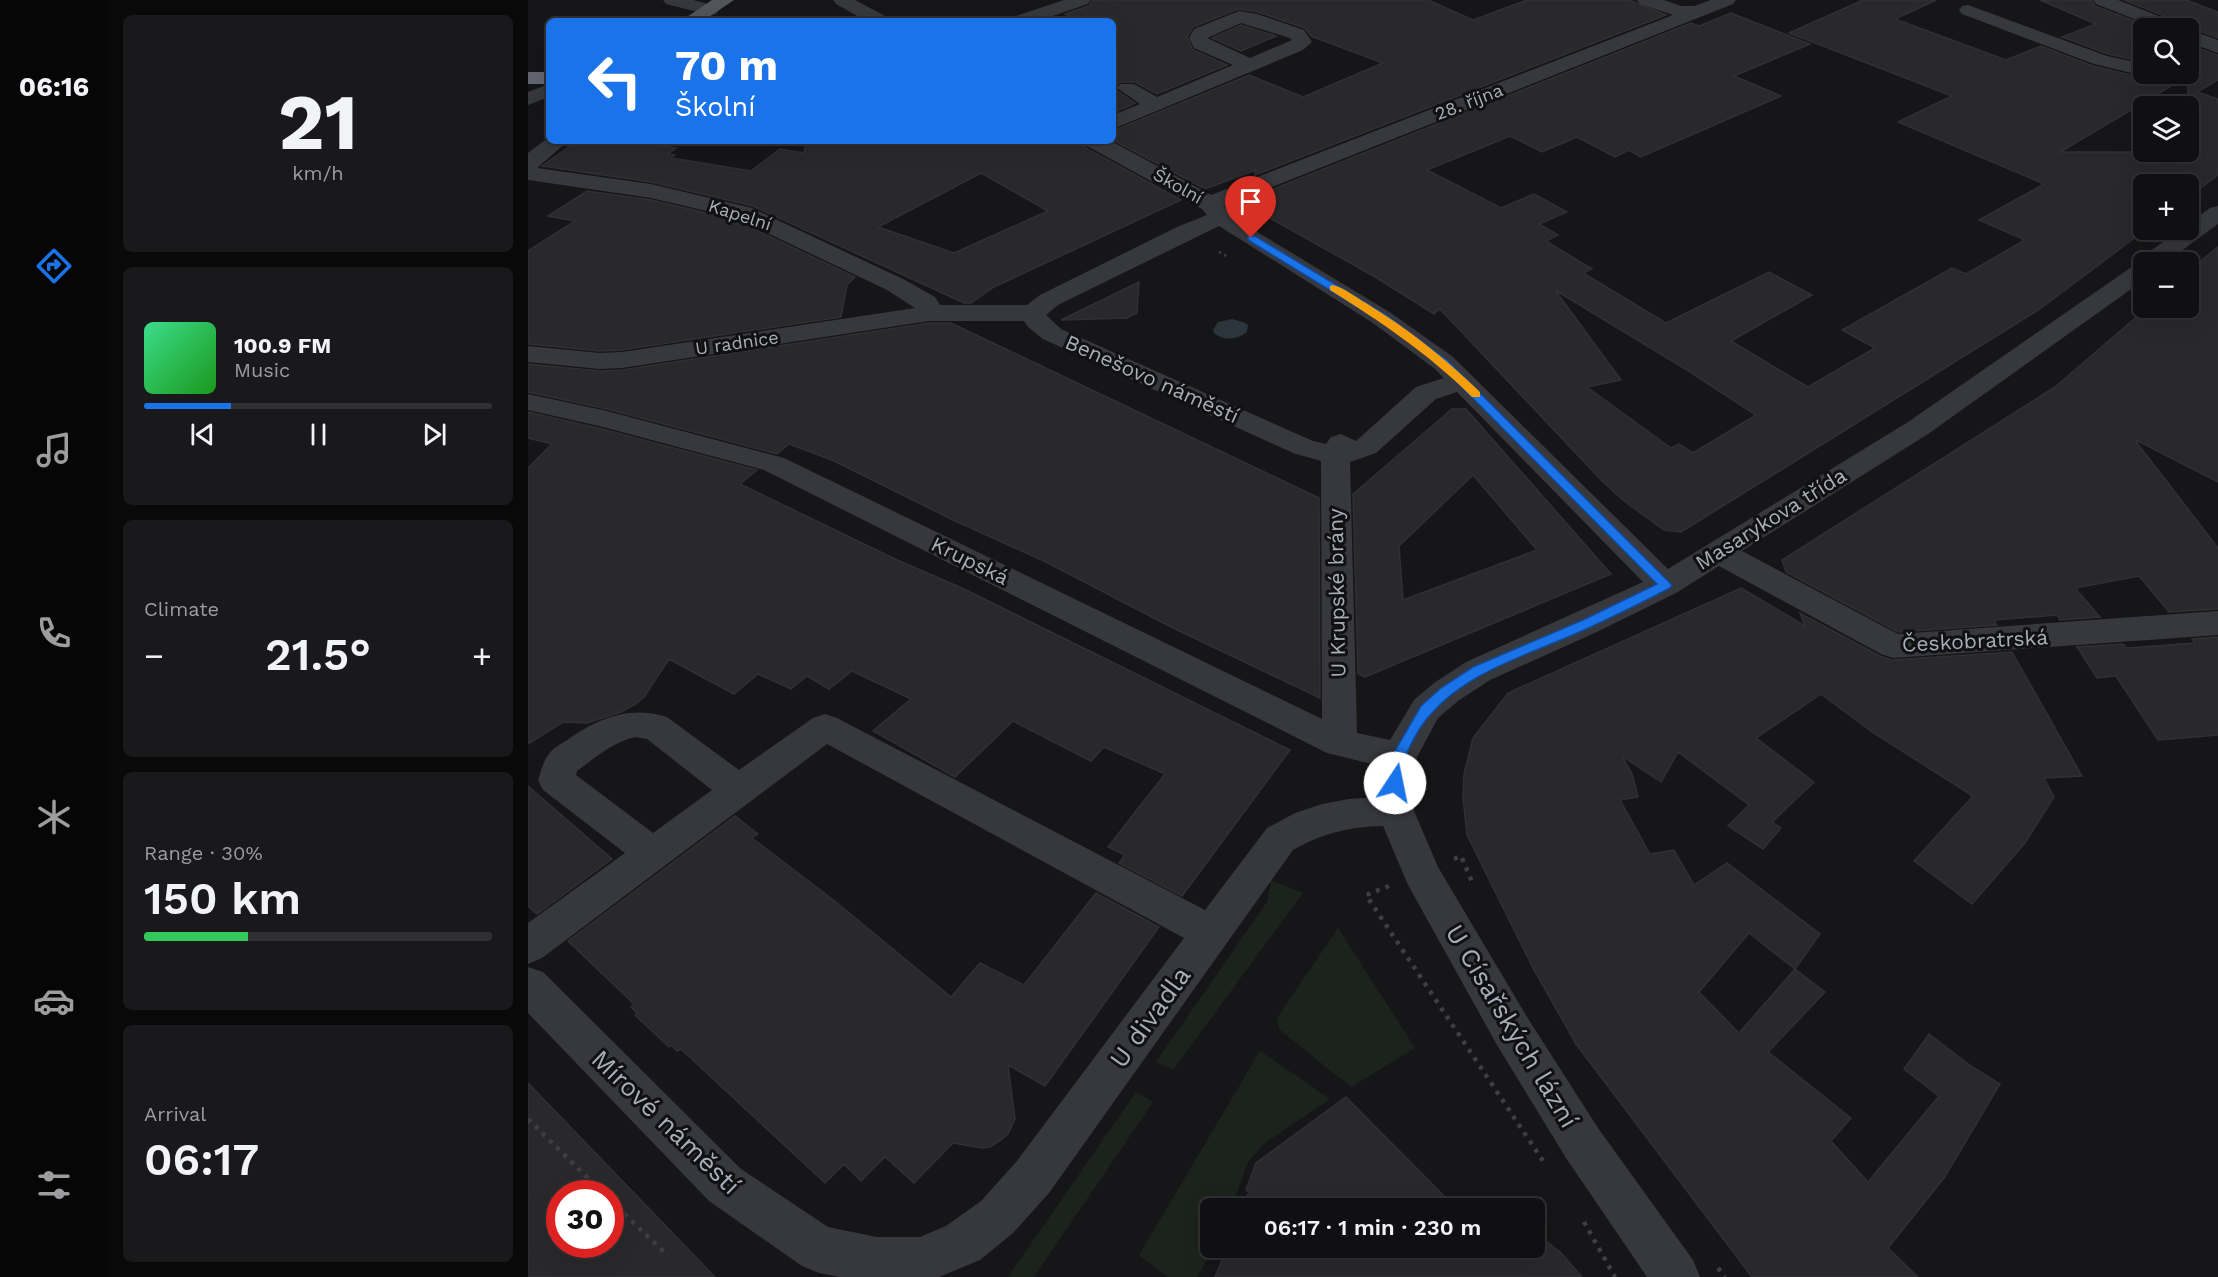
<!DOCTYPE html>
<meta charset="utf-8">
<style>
body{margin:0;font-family:"Work Sans",sans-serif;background:#19191b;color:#f1f3f6;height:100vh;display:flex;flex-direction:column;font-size:22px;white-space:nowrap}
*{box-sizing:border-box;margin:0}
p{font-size:20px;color:#9c9d9f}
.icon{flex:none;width:33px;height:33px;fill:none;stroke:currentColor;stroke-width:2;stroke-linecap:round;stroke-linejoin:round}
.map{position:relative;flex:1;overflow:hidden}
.side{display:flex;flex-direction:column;gap:15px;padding:15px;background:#09090a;width:420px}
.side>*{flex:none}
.hud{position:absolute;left:18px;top:18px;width:570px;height:126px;border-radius:9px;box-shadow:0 6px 24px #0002,0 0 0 2px #303032;background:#1a73e8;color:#fff;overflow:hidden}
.controls{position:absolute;left:1605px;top:18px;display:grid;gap:12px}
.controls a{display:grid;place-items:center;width:66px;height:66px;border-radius:9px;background:#101012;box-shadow:0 6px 24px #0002,0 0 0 2px #303032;font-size:30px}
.speed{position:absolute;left:18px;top:1180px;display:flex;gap:12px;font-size:30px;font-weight:700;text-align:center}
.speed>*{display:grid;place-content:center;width:78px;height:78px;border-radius:50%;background:#101012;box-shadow:0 6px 24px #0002,0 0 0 2px #303032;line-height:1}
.speed .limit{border:9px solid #d22;background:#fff;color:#111}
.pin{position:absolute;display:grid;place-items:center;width:51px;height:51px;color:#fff;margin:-62px -26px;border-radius:50% 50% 50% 0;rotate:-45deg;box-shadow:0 0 6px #0007}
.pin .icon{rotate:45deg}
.me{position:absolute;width:66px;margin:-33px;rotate:11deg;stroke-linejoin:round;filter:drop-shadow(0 0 4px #0008)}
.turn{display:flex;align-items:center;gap:21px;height:126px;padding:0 30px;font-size:27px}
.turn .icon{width:78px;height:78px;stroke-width:2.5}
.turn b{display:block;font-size:42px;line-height:51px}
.big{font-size:45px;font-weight:600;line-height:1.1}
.side .widget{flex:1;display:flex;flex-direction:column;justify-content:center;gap:9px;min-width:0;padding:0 21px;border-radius:9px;background:#19191b}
.side .dial{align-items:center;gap:0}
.dial b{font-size:78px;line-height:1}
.song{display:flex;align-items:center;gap:18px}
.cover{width:72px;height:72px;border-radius:9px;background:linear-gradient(135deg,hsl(150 70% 55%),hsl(120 70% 35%))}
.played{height:6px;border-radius:3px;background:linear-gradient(90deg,#1a73e8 25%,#303032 25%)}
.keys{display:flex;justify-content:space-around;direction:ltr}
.heat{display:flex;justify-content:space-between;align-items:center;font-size:33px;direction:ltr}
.charge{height:9px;border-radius:4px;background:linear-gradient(90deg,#34c759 30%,#303032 0)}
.trip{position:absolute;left:672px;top:1198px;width:345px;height:60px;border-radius:9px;background:#101012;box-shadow:0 6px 24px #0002,0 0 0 2px #303032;font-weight:600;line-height:60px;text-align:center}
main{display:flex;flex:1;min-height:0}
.dock{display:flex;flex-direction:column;width:108px;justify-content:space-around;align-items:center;background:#060607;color:#9c9d9f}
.dock .icon{width:42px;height:42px}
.dock .on{color:#1a73e8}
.dock b{font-size:27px;color:#f1f3f6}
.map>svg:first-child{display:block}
</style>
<main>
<nav class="dock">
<b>06:16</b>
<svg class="icon on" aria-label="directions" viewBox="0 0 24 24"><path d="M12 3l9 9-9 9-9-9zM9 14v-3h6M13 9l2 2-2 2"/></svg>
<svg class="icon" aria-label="music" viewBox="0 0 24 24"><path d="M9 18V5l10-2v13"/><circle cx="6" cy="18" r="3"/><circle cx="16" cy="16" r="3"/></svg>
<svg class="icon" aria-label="phone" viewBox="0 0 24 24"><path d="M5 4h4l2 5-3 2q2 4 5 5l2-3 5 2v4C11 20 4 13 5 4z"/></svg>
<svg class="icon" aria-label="climate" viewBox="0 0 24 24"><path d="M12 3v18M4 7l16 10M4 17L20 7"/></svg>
<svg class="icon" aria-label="car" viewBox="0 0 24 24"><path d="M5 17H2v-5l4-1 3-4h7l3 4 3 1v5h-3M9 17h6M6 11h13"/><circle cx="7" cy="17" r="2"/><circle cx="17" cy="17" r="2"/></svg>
<svg class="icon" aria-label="filters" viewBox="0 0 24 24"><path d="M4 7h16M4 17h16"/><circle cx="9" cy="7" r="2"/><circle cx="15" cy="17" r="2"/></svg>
</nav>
<section class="side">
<div class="widget dial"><b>21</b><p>km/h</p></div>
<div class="widget">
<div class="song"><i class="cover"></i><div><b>100.9 FM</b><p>Music</p></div></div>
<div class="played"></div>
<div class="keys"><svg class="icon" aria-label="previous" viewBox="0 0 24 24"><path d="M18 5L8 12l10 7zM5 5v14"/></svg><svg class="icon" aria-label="pause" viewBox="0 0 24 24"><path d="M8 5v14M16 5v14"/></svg><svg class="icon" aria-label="next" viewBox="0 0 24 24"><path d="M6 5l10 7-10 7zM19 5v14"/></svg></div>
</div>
<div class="widget"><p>Climate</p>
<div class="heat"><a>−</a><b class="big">21.5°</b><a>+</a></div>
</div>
<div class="widget"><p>Range · 30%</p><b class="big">150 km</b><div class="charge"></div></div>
<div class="widget"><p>Arrival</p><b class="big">06:17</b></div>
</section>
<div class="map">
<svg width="1690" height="1277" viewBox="0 0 1690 1277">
<rect width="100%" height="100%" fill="#161618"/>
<path fill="#1c231d" d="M 743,880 L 775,893 L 645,1070 L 628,1062 L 739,902 Z
M 810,928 L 887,1048 L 823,1087 L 751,1029 L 749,1018 Z
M 732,1051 L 802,1099 L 737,1143 L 720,1162 L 703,1209 L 682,1209 L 682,1248 L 686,1248 L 669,1277 L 640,1277 L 611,1255 Z
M 608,1092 L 625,1102 L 506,1277 L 480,1277 Z"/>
<path fill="#2c353c" d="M 704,319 L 715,322 L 720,325 L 719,332 C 709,340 696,341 686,333 L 685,330 L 690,322 Z"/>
<path fill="#29292c" stroke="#303034" stroke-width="1.5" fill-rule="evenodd" d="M 565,0 L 900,0 L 945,20 L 999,0 L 1101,0 L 1138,15 L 727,175 L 728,170 L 677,189 L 585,140 L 585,131 L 721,75 L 775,97 L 855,63 L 783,36 L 777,28 L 730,12 L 710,9 L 665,27 L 659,37 L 665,50 L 699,65 L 629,94 L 607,82 L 592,82 L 587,87 L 588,90 L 607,103 L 585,113 L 585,21 L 553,21 L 537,14 L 561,6 Z
M 1335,0 L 1408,0 L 1367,19 L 1478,60 L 1513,46 L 1565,66 L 1615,78 L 1625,74 L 1660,74 L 1660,45 L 1690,55 L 1690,80 L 1669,92 L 1690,99 L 1690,175 L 1660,197 L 1660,184 L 1616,184 L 1616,230 L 1617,230 L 1512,309 L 1153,532 L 1136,530 L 1096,501 L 1074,481 L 912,309 L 906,314 L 849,278 L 724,208 L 725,197 L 1163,23 L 1171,26 L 1203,13 L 1282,44 L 1206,76 L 1253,96 L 1113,157 L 1101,150 L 1087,157 L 1049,137 L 1014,152 L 982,136 L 899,170 L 973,208 L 1006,194 L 1039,212 L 1011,224 L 1030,235 L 1018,241 L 1064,269 L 1055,273 L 1138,323 L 1241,272 L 1284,295 L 1203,341 L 1280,387 L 1347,348 L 1314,330 L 1424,268 L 1438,274 L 1497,240 L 1451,220 L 1516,184 L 1370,122 L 1424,96 L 1261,33 ZM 1660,76 L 1660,152 L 1532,152 ZM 1027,290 L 1159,370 L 1228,415 L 1165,453 L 1151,444 L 1143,448 L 1059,387 L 1093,380 Z
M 1512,0 L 1563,0 L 1567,6 L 1624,28 L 1616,28 L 1616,62 L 1580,54 L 1534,37 L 1568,24 Z
M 1596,0 L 1658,0 L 1690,12 L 1690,38 L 1661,27 L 1655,28 L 1652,22 Z
M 713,25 L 748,36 L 713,51 L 684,38 Z
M 49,141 L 106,141 L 148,148 L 140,154 L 147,155 L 143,158 L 223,171 L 252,149 L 276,153 L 278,141 L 554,141 L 558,148 L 653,200 L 466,287 L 443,303 L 436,303 L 225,206 L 123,182 L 14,166 ZM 453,173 L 520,211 L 426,253 L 350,227 Z
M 59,191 L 123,200 L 207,220 L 327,277 L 319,285 L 313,317 L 94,350 L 72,351 L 0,344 L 0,251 L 47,221 L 20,216 Z
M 1690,247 L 1690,482 L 1606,439 L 1690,548 L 1690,609 L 1641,612 L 1611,576 L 1547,588 L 1572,617 L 1532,620 L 1529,615 L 1466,620 L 1469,625 L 1370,632 L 1258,572 L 1254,560 L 1527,387 L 1619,308 L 1660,308 L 1660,271 Z
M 611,282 L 609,313 L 599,318 L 533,320 Z
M 401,323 L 423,323 L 791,498 L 792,698 L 645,628 L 518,562 L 423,519 L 304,460 L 261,444 L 249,454 L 79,409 L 0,392 L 0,364 L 72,371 L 94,370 Z
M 924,409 L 938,409 L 1083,574 L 837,677 L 830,674 L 825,494 ZM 945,475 L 1009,550 L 875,600 L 871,546 Z
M 0,412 L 74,429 L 229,470 L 212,484 L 367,559 L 436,589 L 762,750 L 654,896 L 591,863 L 597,855 L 580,847 L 637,774 L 576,747 L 563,761 L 485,721 L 427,777 L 345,731 L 383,699 L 324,671 L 301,689 L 279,676 L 263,689 L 230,674 L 206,694 L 141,659 L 116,697 L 108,704 L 93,712 L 59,723 L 35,722 L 0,744 L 0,468 L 24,444 L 0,438 Z
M 1213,588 L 1277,626 L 1272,613 L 1352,656 L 1364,660 L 1484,652 L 1554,776 L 1516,778 L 1526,797 L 1497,843 L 1444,904 L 1386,861 L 1445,796 L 1344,732 L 1293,694 L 1228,738 L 1286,782 L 1244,822 L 1253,828 L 1235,849 L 1200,826 L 1221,805 L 1150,752 L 1133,782 L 1094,756 L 1104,774 L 1110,797 L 1092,800 L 1122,854 L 1146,850 L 1166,885 L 1199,863 L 1292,934 L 1267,969 L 1297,992 L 1240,1052 L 1323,1118 L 1303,1141 L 1340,1182 L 1411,1096 L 1376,1069 L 1401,1034 L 1443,1066 L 1472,1084 L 1416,1178 L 1360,1248 L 1390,1277 L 1224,1277 L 1048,1044 L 1006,970 L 939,835 L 935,797 L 936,774 L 945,738 L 980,693 ZM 1221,933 L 1267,969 L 1211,1033 L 1171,992 Z
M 1690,637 L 1690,735 L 1630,740 L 1588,676 L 1569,678 L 1549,647 L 1595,644 L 1599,648 L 1667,643 L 1664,639 Z
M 0,786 L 84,859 L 9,914 L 0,906 Z
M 207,816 L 230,834 L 224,838 L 308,902 L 423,997 L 452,963 L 496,985 L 568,893 L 631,927 L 517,1086 L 480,1065 L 487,1119 L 480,1134 L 473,1140 L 462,1147 L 454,1148 L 425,1143 L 386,1183 L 357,1157 L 333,1181 L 316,1164 L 297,1183 L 153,1049 L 149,1051 L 143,1045 L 141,1047 L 107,1015 L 109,1013 L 103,1007 L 106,1004 L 40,941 Z
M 0,1083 L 187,1277 L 0,1277 ZM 32,1194 L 82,1194 L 82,1245 L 32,1245 Z
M 818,1097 L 929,1209 L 714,1209 L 721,1192 L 718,1190 L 728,1163 Z
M 1006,1231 L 1033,1253 L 1054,1277 L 687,1277 L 699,1248 L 1006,1248 Z"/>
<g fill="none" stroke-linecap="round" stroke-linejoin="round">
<path stroke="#3d3f44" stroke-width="3" stroke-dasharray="2 4" stroke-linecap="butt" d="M 691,252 L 699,256"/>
<path stroke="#3d3f44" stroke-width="4.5" stroke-dasharray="4 6" stroke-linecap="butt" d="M 926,859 L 933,856 L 945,884
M 861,886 L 838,895 L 1015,1161
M 0,1119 L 76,1194
M 82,1200 L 140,1256
M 1056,1222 L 1087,1277
M 1190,1268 L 1197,1277"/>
<path fill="#37383d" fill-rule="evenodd" d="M 135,0 L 165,0 L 188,6 L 191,10 L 188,14 L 182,15 L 138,4 Z
M 305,0 L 327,0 L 359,17 L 361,21 L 338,21 L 308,4 Z
M 536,0 L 563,0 L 560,4 L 510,21 L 483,21 L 485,17 Z
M 1109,0 L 1136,0 L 1153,6 L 1166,6 L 1183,0 L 1208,0 L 1205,4 L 696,206 L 731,233 L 863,313 L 925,357 L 1140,569 L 1380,422 L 1611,262 L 1614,257 L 1652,230 L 1660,230 L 1660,224 L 1682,208 L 1690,206 L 1690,224 L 1638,262 L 1616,262 L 1616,280 L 1400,434 L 1214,551 L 1370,634 L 1690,611 L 1690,635 L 1365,658 L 1353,654 L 1191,566 L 1148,593 L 1071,631 L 962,680 L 930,701 L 910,718 L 889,757 L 885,783 L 886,811 L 910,867 L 999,1017 L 1070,1128 L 1165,1260 L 1172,1277 L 1119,1277 L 1038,1158 L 969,1045 L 880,885 L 855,826 C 821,827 795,833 765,850 L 521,1193 L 485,1233 L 452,1260 L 411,1277 L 312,1277 L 291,1273 L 274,1266 L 181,1201 L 0,1013 L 0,967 L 15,972 L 213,1169 L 300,1227 L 349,1237 L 392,1237 L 418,1226 L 453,1201 L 489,1161 L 656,938 L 299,744 L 14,958 L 0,964 L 0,923 L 97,853 L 15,790 L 10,780 C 13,772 15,761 21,754 C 25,748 33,744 39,740 C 70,718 102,705 139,717 L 211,770 L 285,718 L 297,714 L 309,718 L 677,910 L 739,828 L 767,813 L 794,804 L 821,799 L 849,797 L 852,766 L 799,753 L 236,470 L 75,427 L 0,410 L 0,394 L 79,411 L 256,458 L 794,719 L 793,461 L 765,453 L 515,339 L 500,327 L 496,321 L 401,321 L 94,368 L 72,369 L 0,362 L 0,346 L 72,353 L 94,352 L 387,308 L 359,290 L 208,218 L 123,198 L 0,180 L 0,153 L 21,137 L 21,141 L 40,141 L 9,168 L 123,184 L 224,208 L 377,280 L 407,297 L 412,305 L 499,305 L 512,295 L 649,227 L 679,215 L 674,209 L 559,146 L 556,141 L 583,141 L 683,195 L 1145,15 L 1112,4 ZM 691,226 L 845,323 L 907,369 L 916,378 L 888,387 L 828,441 L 813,434 L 803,437 L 798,444 L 785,441 L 533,329 L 518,315 L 530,305 ZM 929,392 L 1115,582 L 938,662 L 906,683 L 886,700 L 862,740 L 829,733 L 822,462 L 848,453 L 908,399 ZM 107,737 L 119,739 L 184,790 L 125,833 L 48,775 L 49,771 C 67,758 85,742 107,737 Z
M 1565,0 L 1590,0 L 1651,24 L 1653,28 L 1629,28 L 1568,4 Z
M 1440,5 L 1579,56 L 1616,64 L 1616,74 L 1623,74 L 1616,76 L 1566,64 L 1434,14 L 1431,10 L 1434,6 Z
M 711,11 L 729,14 L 776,30 L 784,42 L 775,50 L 585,129 L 585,115 L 612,104 L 589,88 L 592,84 L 606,84 L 629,97 L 705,65 L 666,48 L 661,38 L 666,29 ZM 713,23 L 762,38 L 764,40 L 722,58 L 679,38 Z
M 1660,29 L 1690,40 L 1690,53 L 1660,42 Z
M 21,84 L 21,97 L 0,105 L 0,92 Z"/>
<path fill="#53555c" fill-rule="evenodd" d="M 184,0 L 206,0 L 175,21 L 153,21 Z"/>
<path fill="#63666e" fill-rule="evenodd" d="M 0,72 L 21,72 L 21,84 L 0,84 Z"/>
</g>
<path fill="#1a73e8" stroke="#114b97" stroke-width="1.5" d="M 720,236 L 727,236 L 858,315 L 920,361 L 1144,585 L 1142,588 C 1111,604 1079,620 1047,634 C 999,655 940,672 904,713 C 894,723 883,742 878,756 C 875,766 877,778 872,787 L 862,787 L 859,783 L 864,756 L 893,706 L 913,688 L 945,667 L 1055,620 L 1129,584 L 912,365 L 851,320 L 720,240 Z"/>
<path fill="#f59e0b" d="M 805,285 C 817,288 827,297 838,303 C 880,329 917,358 952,392 L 952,397 L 944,397 C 901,354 853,322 802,290 L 802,286 Z"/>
<g text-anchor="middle" stroke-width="6" stroke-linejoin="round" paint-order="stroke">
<g font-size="18" fill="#a8adb8" stroke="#111113">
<text transform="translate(941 102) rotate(-21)" y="6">28. října</text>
<text transform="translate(650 186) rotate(29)" y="6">Školní</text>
<text transform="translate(212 215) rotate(18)" y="6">Kapelní</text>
<text transform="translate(209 343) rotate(-8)" y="6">U radnice</text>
</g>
<g font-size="21" fill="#a8adb8" stroke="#111113">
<text transform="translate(624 379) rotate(24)" y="7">Benešovo náměstí</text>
<text transform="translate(1243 519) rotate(-32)" y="7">Masarykova třída</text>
<text transform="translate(442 561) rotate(26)" y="7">Krupská</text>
<text transform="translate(809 593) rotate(-91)" y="7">U Krupské brány</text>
<text transform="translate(1447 641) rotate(-3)" y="7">Českobratrská</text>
</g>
<g font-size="26" fill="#a8adb8" stroke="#111113">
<text transform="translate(622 1017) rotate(-54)" y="9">U divadla</text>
<text transform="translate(984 1026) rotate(59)" y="9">U Císařských lázní</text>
<text transform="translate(138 1122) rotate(44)" y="9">Mírové náměstí</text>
</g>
</g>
</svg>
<div class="controls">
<a><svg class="icon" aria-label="search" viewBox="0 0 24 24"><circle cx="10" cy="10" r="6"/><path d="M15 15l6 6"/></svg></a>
<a><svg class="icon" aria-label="layers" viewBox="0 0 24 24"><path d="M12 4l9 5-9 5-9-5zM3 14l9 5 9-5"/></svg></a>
<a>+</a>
<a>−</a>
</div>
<div class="speed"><div class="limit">30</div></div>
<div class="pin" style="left:723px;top:238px;background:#d93025"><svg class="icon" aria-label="arrive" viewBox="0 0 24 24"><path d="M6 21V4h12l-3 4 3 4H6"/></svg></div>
<svg class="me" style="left:867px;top:783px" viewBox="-20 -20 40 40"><circle r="19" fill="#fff"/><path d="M0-13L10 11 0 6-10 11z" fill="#1a73e8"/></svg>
<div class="trip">06:17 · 1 min · 230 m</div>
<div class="hud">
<div class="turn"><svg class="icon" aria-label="left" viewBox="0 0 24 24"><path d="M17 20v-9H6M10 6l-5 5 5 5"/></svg><div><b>70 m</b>Školní</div></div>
</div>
</div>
</main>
